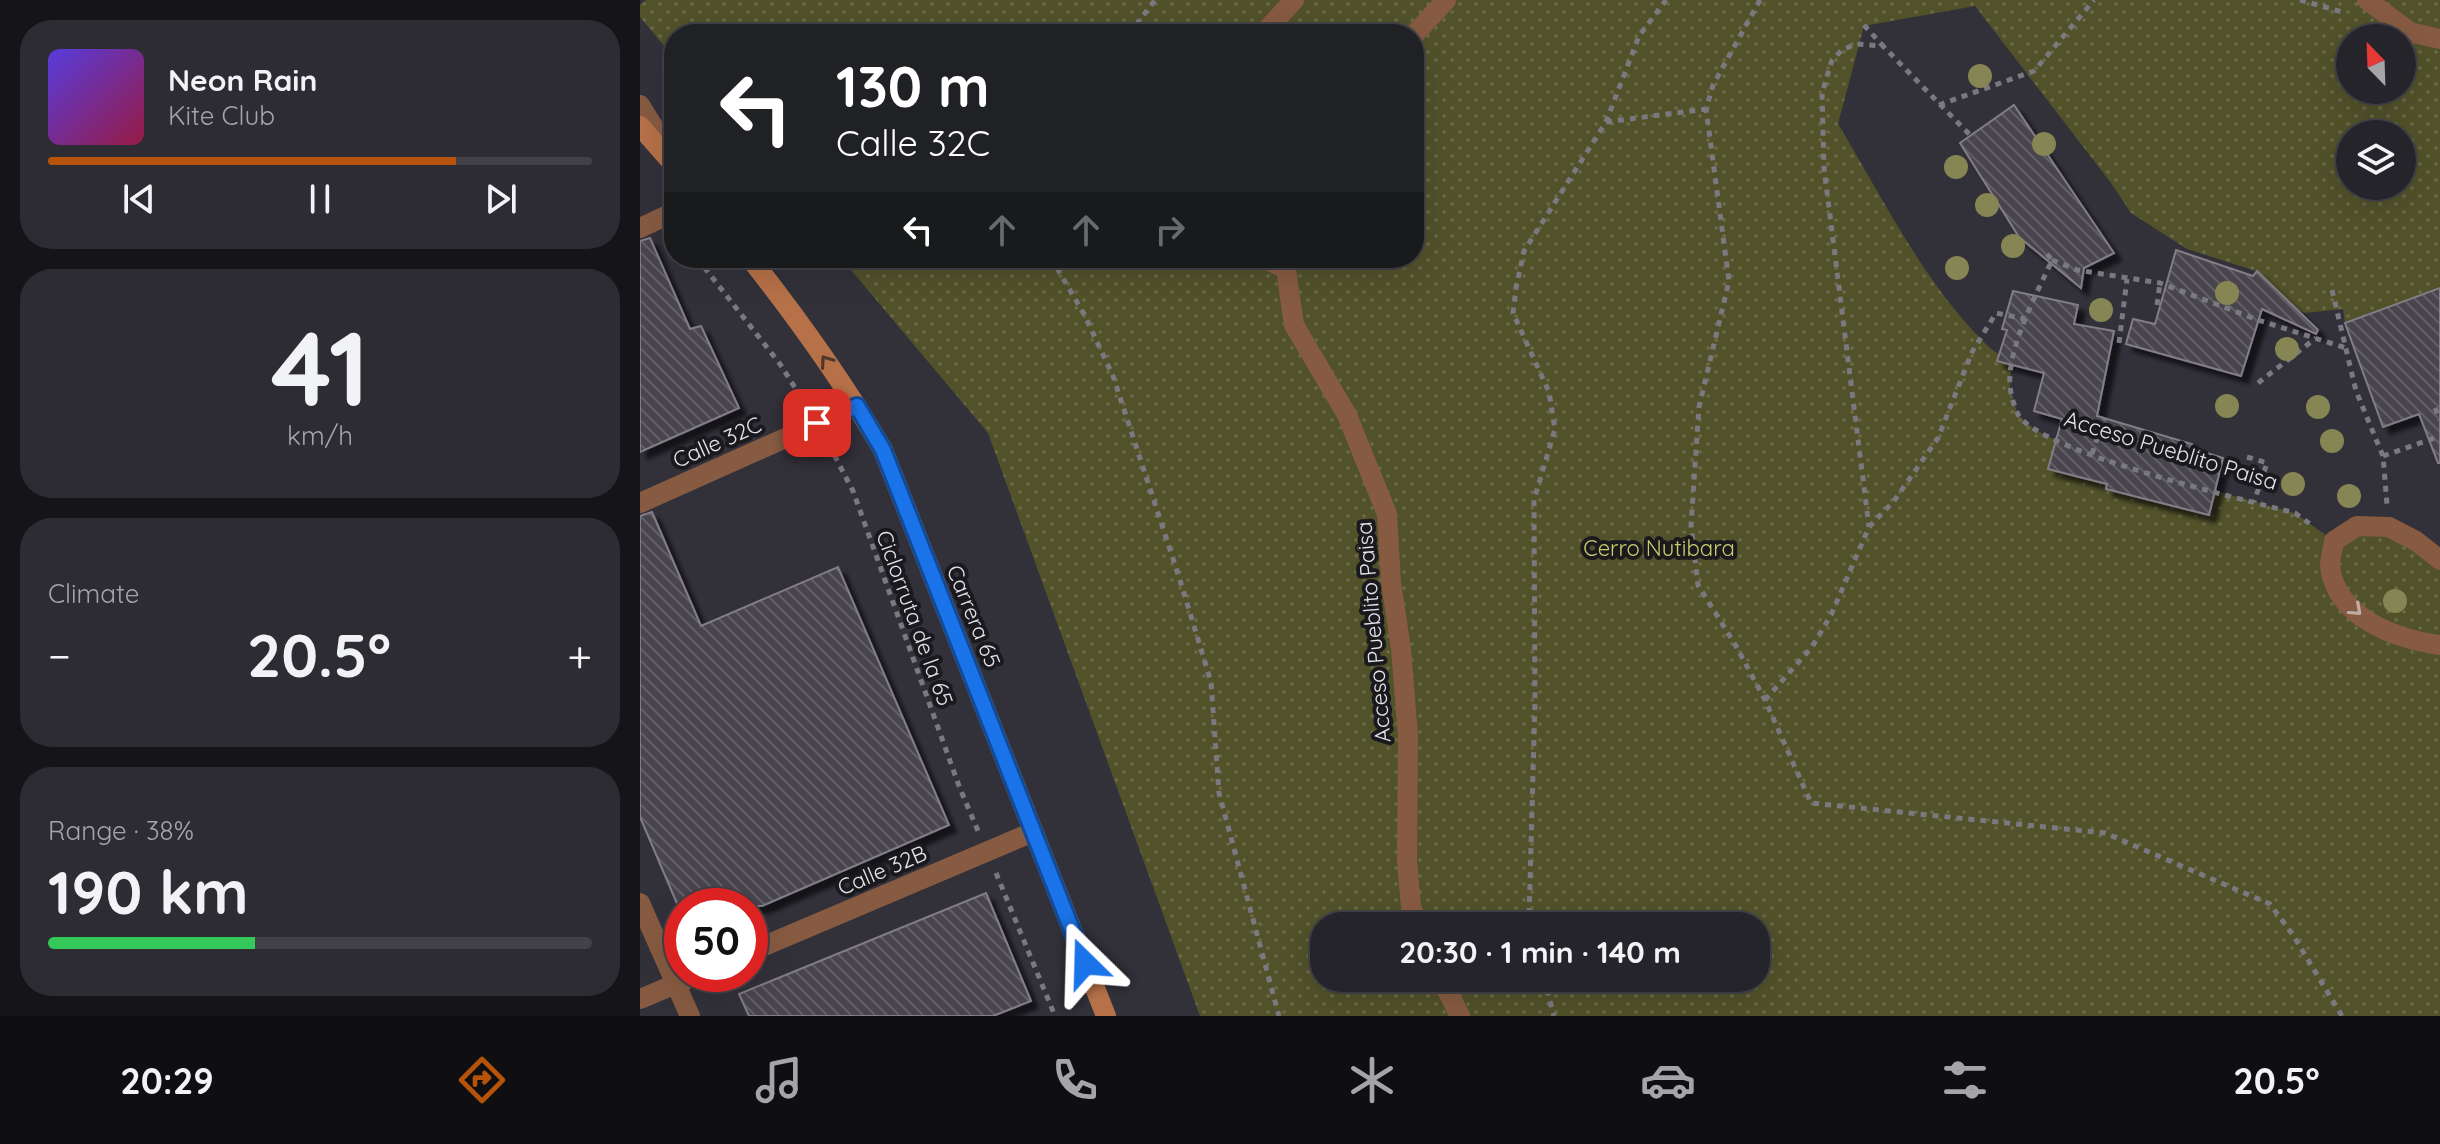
<!DOCTYPE html>
<meta charset="utf-8">
<style>
body{margin:0;font-family:Quicksand,sans-serif;background:#2e2c33;color:#f1f3f6;height:100vh;display:flex;flex-direction:column;font-size:30px;white-space:nowrap}
*{box-sizing:border-box;margin:0}
p{font-size:26px;color:#a4a4a9}
.icon{flex:none;width:44px;height:44px;fill:none;stroke:currentColor;stroke-width:2;stroke-linecap:round;stroke-linejoin:round}
.map{position:relative;flex:1;overflow:hidden}
.side{display:flex;flex-direction:column;gap:20px;padding:20px;background:#151418;width:640px}
.side>*{flex:none}
.top-card{position:absolute;left:24px;top:24px;width:760px;height:244px;border-radius:32px;box-shadow:0 8px 32px #0002,0 0 0 2px #424147;background:#202124;color:#fff;overflow:hidden}
.needle{width:52px;rotate:337deg}
.buttons{position:absolute;left:1696px;top:24px;display:grid;gap:16px}
.buttons a{display:grid;place-items:center;width:80px;height:80px;border-radius:50%;background:#26242b;box-shadow:0 8px 32px #0002,0 0 0 2px #424147;font-size:40px}
.speed{position:absolute;left:24px;top:888px;display:flex;gap:16px;font-size:40px;font-weight:700;text-align:center}
.speed>*{display:grid;place-content:center;width:104px;height:104px;border-radius:50%;background:#26242b;box-shadow:0 8px 32px #0002,0 0 0 2px #424147;line-height:1}
.speed .limit{border:12px solid #d22;background:#fff;color:#111}
.pin{position:absolute;display:grid;place-items:center;width:68px;height:68px;color:#fff;margin:-34px;border-radius:16px;box-shadow:0 4px 12px #0006}
.me{position:absolute;width:88px;margin:-44px;rotate:338deg;stroke-linejoin:round;filter:drop-shadow(0 0 6px #0008)}
.turn{display:flex;align-items:center;gap:28px;height:168px;padding:0 40px;font-size:36px}
.turn .icon{width:104px;height:104px;stroke-width:2.5}
.turn b{display:block;font-size:56px;line-height:68px}
.lanes{display:flex;align-items:center;height:76px;padding:0 40px;background:#0003;justify-content:center;gap:40px;direction:ltr}
.lanes .off{opacity:.35}
.big{font-size:60px;font-weight:700;line-height:1.1}
.side .tile{flex:1;display:flex;flex-direction:column;justify-content:center;gap:12px;min-width:0;padding:0 28px;border-radius:32px;background:#2e2c33}
.side .dial{align-items:center;gap:0}
.dial b{font-size:104px;line-height:1}
.song{display:flex;align-items:center;gap:24px}
.cover{width:96px;height:96px;border-radius:12px;background:linear-gradient(135deg,hsl(250 70% 55%),hsl(340 70% 35%))}
.played{height:8px;border-radius:4px;background:linear-gradient(90deg,#b45309 75%,#424147 75%)}
.keys{display:flex;justify-content:space-around;direction:ltr}
.heat{display:flex;justify-content:space-between;align-items:center;font-size:44px;direction:ltr}
.charge{height:12px;border-radius:6px;background:linear-gradient(90deg,#34c759 38%,#424147 0)}
.trip{position:absolute;left:670px;top:912px;width:460px;height:80px;border-radius:32px;background:#26242b;box-shadow:0 8px 32px #0002,0 0 0 2px #424147;font-weight:700;line-height:80px;text-align:center}
.tabs{display:flex;height:128px;justify-content:space-around;align-items:center;background:#0f0e11;color:#a4a4a9}
.tabs .icon{width:56px;height:56px}
.tabs .active{color:#b45309}
.tabs b{font-size:36px;color:#f1f3f6}
main{display:flex;flex:1;min-height:0}
.map>svg:first-child{display:block}
</style>
<main>
<section class="side">
<div class="tile">
<div class="song"><i class="cover"></i><div><b>Neon Rain</b><p>Kite Club</p></div></div>
<div class="played"></div>
<div class="keys"><svg class="icon" aria-label="previous" viewBox="0 0 24 24"><path d="M18 5L8 12l10 7zM5 5v14"/></svg><svg class="icon" aria-label="pause" viewBox="0 0 24 24"><path d="M8 5v14M16 5v14"/></svg><svg class="icon" aria-label="next" viewBox="0 0 24 24"><path d="M6 5l10 7-10 7zM19 5v14"/></svg></div>
</div>
<div class="tile dial"><b>41</b><p>km/h</p></div>
<div class="tile"><p>Climate</p>
<div class="heat"><a>−</a><b class="big">20.5°</b><a>+</a></div>
</div>
<div class="tile"><p>Range · 38%</p><b class="big">190 km</b><div class="charge"></div></div>
</section>
<div class="map">
<svg width="1800" height="1016" viewBox="0 0 1800 1016">
<defs>
<pattern id="park-dots" width="8" height="8" patternUnits="userSpaceOnUse" patternTransform="scale(2)"><rect width="8" height="8" fill="#51522a"/><path d="M2 2h.1M6 6h.1" fill="none" stroke="#6a6b49" stroke-width="1.8" stroke-linecap="round"/></pattern>
<pattern id="building-back-hatch" width="6" height="6" patternUnits="userSpaceOnUse" patternTransform="scale(2)"><rect width="6" height="6" fill="#48444d"/><path d="M-1 5l2 2M0 0l6 6M5-1l2 2" fill="none" stroke="#625f67"/></pattern>
<filter id="shadow"><feDropShadow dx="7" dy="7" stdDeviation="2" flood-color="#0009"/></filter>
</defs>
<rect width="100%" height="100%" fill="#323039"/>
<path fill="url(#park-dots)" fill-rule="evenodd" d="M 6,0 L 1800,0 L 1800,450 L 1794,453 L 1779,414 L 1743,427 L 1705,323 L 1703,309 L 1664,313 L 1654,307 L 1616,271 L 1547,249 L 1491,213 L 1471,183 L 1335,6 L 1224,26 L 1198,124 C 1241,195 1283,281 1342,340 C 1350,349 1361,356 1371,363 L 1370,389 L 1378,415 L 1394,429 L 1427,446 L 1518,475 L 1655,513 L 1694,541 L 1749,527 L 1800,560 L 1800,1016 L 560,1016 L 348,433 L 201,258 L 774,258 L 774,34 L 34,34 L 34,58 L 0,17 L 0,5 ZM 1710,38 L 1762,38 L 1762,90 L 1710,90 ZM 1710,134 L 1762,134 L 1762,186 L 1710,186 ZM 684,926 L 1116,926 L 1116,978 L 684,978 Z"/>
<path fill="url(#building-back-hatch)" stroke="#827d87" stroke-width="2" filter="url(#shadow)" d="M 1374,105 L 1474,253 L 1444,268 L 1441,288 L 1379,237 L 1320,143 Z
M 10,238 L 50,329 L 61,326 L 99,408 L 0,452 L 0,241 Z
M 1536,250 L 1613,276 L 1617,271 L 1678,330 L 1676,334 L 1622,309 L 1601,376 L 1486,344 L 1493,319 L 1515,324 Z
M 1800,288 L 1800,463 L 1798,463 L 1779,414 L 1743,427 L 1705,323 Z
M 1373,291 L 1438,305 L 1434,324 L 1474,331 L 1457,416 L 1552,444 L 1550,448 L 1583,458 L 1569,515 L 1466,489 L 1467,484 L 1408,469 L 1422,419 L 1394,411 L 1404,373 L 1357,361 L 1367,330 L 1362,329 Z
M 12,512 L 61,626 L 198,567 L 309,825 L 122,906 L 38,906 L 0,817 L 0,516 Z
M 346,893 L 391,1001 L 353,1016 L 109,1016 L 99,994 Z"/>
<g fill="none" stroke-linecap="round" stroke-linejoin="round">
<path stroke="#7b7980" stroke-width="5" stroke-dasharray="6 6" stroke-linecap="butt" d="M 1120,0 L 1073,85 L 1066,109 L 1089,281 L 1059,407 L 1051,525 L 1058,585 L 1096,646 L 1125,700 L 1171,803 L 1465,833 L 1630,904 L 1653,935 L 1702,1016
M 1660,0 L 1706,13
M 1224,25 L 1243,46 L 1216,44 L 1202,50 L 1192,60 L 1182,93 L 1184,168 L 1229,527
M 489,34 L 515,0
M 1241,44 L 1331,136
M 1299,105 L 1394,71 L 1454,0
M 966,122 L 1066,109
M 1407,254 L 1412,260 C 1396,296 1367,347 1370,387 C 1371,395 1375,410 1379,416 C 1407,454 1602,499 1655,513 L 1673,526
M 57,258 L 140,364 L 164,402
M 411,258 L 444,314 L 473,376 L 539,577 L 571,682 L 579,793 L 639,1016
M 1412,260 L 1437,270 L 1520,283 L 1618,320 L 1706,348
M 1692,290 L 1716,391 L 1743,456 L 1747,505
M 1517,305 L 1520,283
M 1479,343 L 1487,279
M 1618,383 L 1676,338
M 1795,408 L 1800,420
M 189,445 L 213,491 L 319,786 L 338,831
M 1452,454 L 1464,418
M 1743,456 L 1800,436
M 1607,457 L 1627,463 L 1614,502
M 1125,700 L 1172,647 L 1191,615 L 1229,527 L 1254,501 L 1298,438 L 1332,352 L 1356,313 L 1385,319
M 356,873 L 415,1016
M 890,926 L 889,919 L 895,702 L 894,500 L 915,429 L 909,392 L 873,313 L 876,288 L 884,251 L 966,122 L 999,36 L 1026,0
M 904,978 L 914,1016"/>
<path stroke="#875b42" stroke-width="20" d="M 1727,0 L 1770,32 L 1800,39
M 623,34 L 654,0
M 774,35 L 806,0
M 0,228 L 34,212
M 624,258 L 646,269
M 648,258 L 646,269 L 654,325 L 707,415 L 747,514 L 751,582 L 761,649 L 768,736 L 767,861 L 771,907 L 779,926
M 0,503 L 217,406
M 1800,560 L 1776,541 L 1749,527 L 1717,526 L 1694,541 C 1693,549 1690,558 1690,566 C 1696,618 1756,639 1800,645
M 0,903 L 50,1016
M 110,952 L 393,832
M 801,978 L 820,1016
M 0,999 L 59,974"/>
<path stroke="#875b42" stroke-width="20" d="M 0,105 L 26,147"/>
<path stroke="#b67148" stroke-width="20" d="M 0,126 L 34,165
M 110,258 C 158,319 204,383 243,450 L 466,1016"/>
</g>
<g fill="#858653">
<circle cx="1340" cy="76" r="12"/>
<circle cx="1404" cy="144" r="12"/>
<circle cx="1316" cy="167" r="12"/>
<circle cx="1347" cy="205" r="12"/>
<circle cx="1373" cy="246" r="12"/>
<circle cx="1317" cy="268" r="12"/>
<circle cx="1587" cy="293" r="12"/>
<circle cx="1461" cy="310" r="12"/>
<circle cx="1647" cy="349" r="12"/>
<circle cx="1587" cy="406" r="12"/>
<circle cx="1678" cy="407" r="12"/>
<circle cx="1692" cy="441" r="12"/>
<circle cx="1653" cy="484" r="12"/>
<circle cx="1709" cy="496" r="12"/>
<circle cx="1755" cy="601" r="12"/>
</g>
<defs><path id="oneway-chevron" d="M-2-3.5L2.5 0L-2 3.5" fill="none" stroke-width="1.6" stroke-linecap="round" stroke-linejoin="round" transform="scale(2)"/></defs>
<use stroke="#51382c" href="#oneway-chevron" transform="translate(186 361) rotate(-125)"/>
<use stroke="#bfada6" href="#oneway-chevron" transform="translate(1716 610) rotate(42)"/>
<g fill="none" stroke-linecap="round" stroke-linejoin="round">
<g stroke="#114b97" stroke-width="20">
<path id="route" d="M 177,423 L 217,406 L 243,450 L 445,963"/>
</g>
<use href="#route" stroke="#1a73e8" stroke-width="14"/>
</g>
<g text-anchor="middle" stroke-width="8" stroke-linejoin="round" paint-order="stroke">
<g font-size="22" fill="#e5e3e9" stroke="#1a191d">
<text transform="translate(77 442) rotate(-24)" y="8">Calle 32C</text>
<text transform="translate(1531 450) rotate(17)" y="8">Acceso Pueblito Paisa</text>
<text transform="translate(334 616) rotate(68)" y="8">Carrera 65</text>
<text transform="translate(275 618) rotate(70)" y="8">Ciclorruta de la 65</text>
<text transform="translate(733 632) rotate(-95)" y="8">Acceso Pueblito Paisa</text>
<text transform="translate(242 870) rotate(-23)" y="8">Calle 32B</text>
</g>
<g font-size="22" fill="#c9cc69" stroke="#1a191d">
<text x="1019" y="556">Cerro Nutibara</text>
</g>
</g>
</svg>
<div class="buttons">
<a><svg class="needle" viewBox="-14 -14 28 28"><path d="M0-13l5 13h-10z" fill="#e53935"/><path d="M0 13l5-13h-10z" fill="#a4a4a9"/></svg></a>
<a><svg class="icon" aria-label="layers" viewBox="0 0 24 24"><path d="M12 4l9 5-9 5-9-5zM3 14l9 5 9-5"/></svg></a>
</div>
<div class="speed"><div class="limit">50</div></div>
<div class="pin" style="left:177px;top:423px;background:#d93025"><svg class="icon" aria-label="arrive" viewBox="0 0 24 24"><path d="M6 21V4h12l-3 4 3 4H6"/></svg></div>
<svg class="me" style="left:445px;top:963px" viewBox="-20 -20 40 40"><path d="M0-17L14 15 0 8-14 15z" fill="#1a73e8" stroke="#fff" stroke-width="4"/></svg>
<div class="trip">20:30 · 1 min · 140 m</div>
<div class="top-card">
<div class="turn"><svg class="icon" aria-label="left" viewBox="0 0 24 24"><path d="M17 20v-9H6M10 6l-5 5 5 5"/></svg><div><b>130 m</b>Calle 32C</div></div>
<div class="lanes"><svg class="icon" aria-label="left" viewBox="0 0 24 24"><path d="M17 20v-9H6M10 6l-5 5 5 5"/></svg><svg class="icon off" aria-label="ahead" viewBox="0 0 24 24"><path d="M12 20V5M6 11l6-6 6 6"/></svg><svg class="icon off" aria-label="ahead" viewBox="0 0 24 24"><path d="M12 20V5M6 11l6-6 6 6"/></svg><svg class="icon off" aria-label="right" viewBox="0 0 24 24"><path d="M7 20v-9h11M14 6l5 5-5 5"/></svg></div>
</div>
</div>
</main>
<nav class="tabs">
<b>20:29</b>
<svg class="icon active" aria-label="directions" viewBox="0 0 24 24"><path d="M12 3l9 9-9 9-9-9zM9 14v-3h6M13 9l2 2-2 2"/></svg>
<svg class="icon" aria-label="music" viewBox="0 0 24 24"><path d="M9 18V5l10-2v13"/><circle cx="6" cy="18" r="3"/><circle cx="16" cy="16" r="3"/></svg>
<svg class="icon" aria-label="phone" viewBox="0 0 24 24"><path d="M5 4h4l2 5-3 2q2 4 5 5l2-3 5 2v4C11 20 4 13 5 4z"/></svg>
<svg class="icon" aria-label="climate" viewBox="0 0 24 24"><path d="M12 3v18M4 7l16 10M4 17L20 7"/></svg>
<svg class="icon" aria-label="car" viewBox="0 0 24 24"><path d="M5 17H2v-5l4-1 3-4h7l3 4 3 1v5h-3M9 17h6M6 11h13"/><circle cx="7" cy="17" r="2"/><circle cx="17" cy="17" r="2"/></svg>
<svg class="icon" aria-label="filters" viewBox="0 0 24 24"><path d="M4 7h16M4 17h16"/><circle cx="9" cy="7" r="2"/><circle cx="15" cy="17" r="2"/></svg>
<b>20.5°</b>
</nav>
